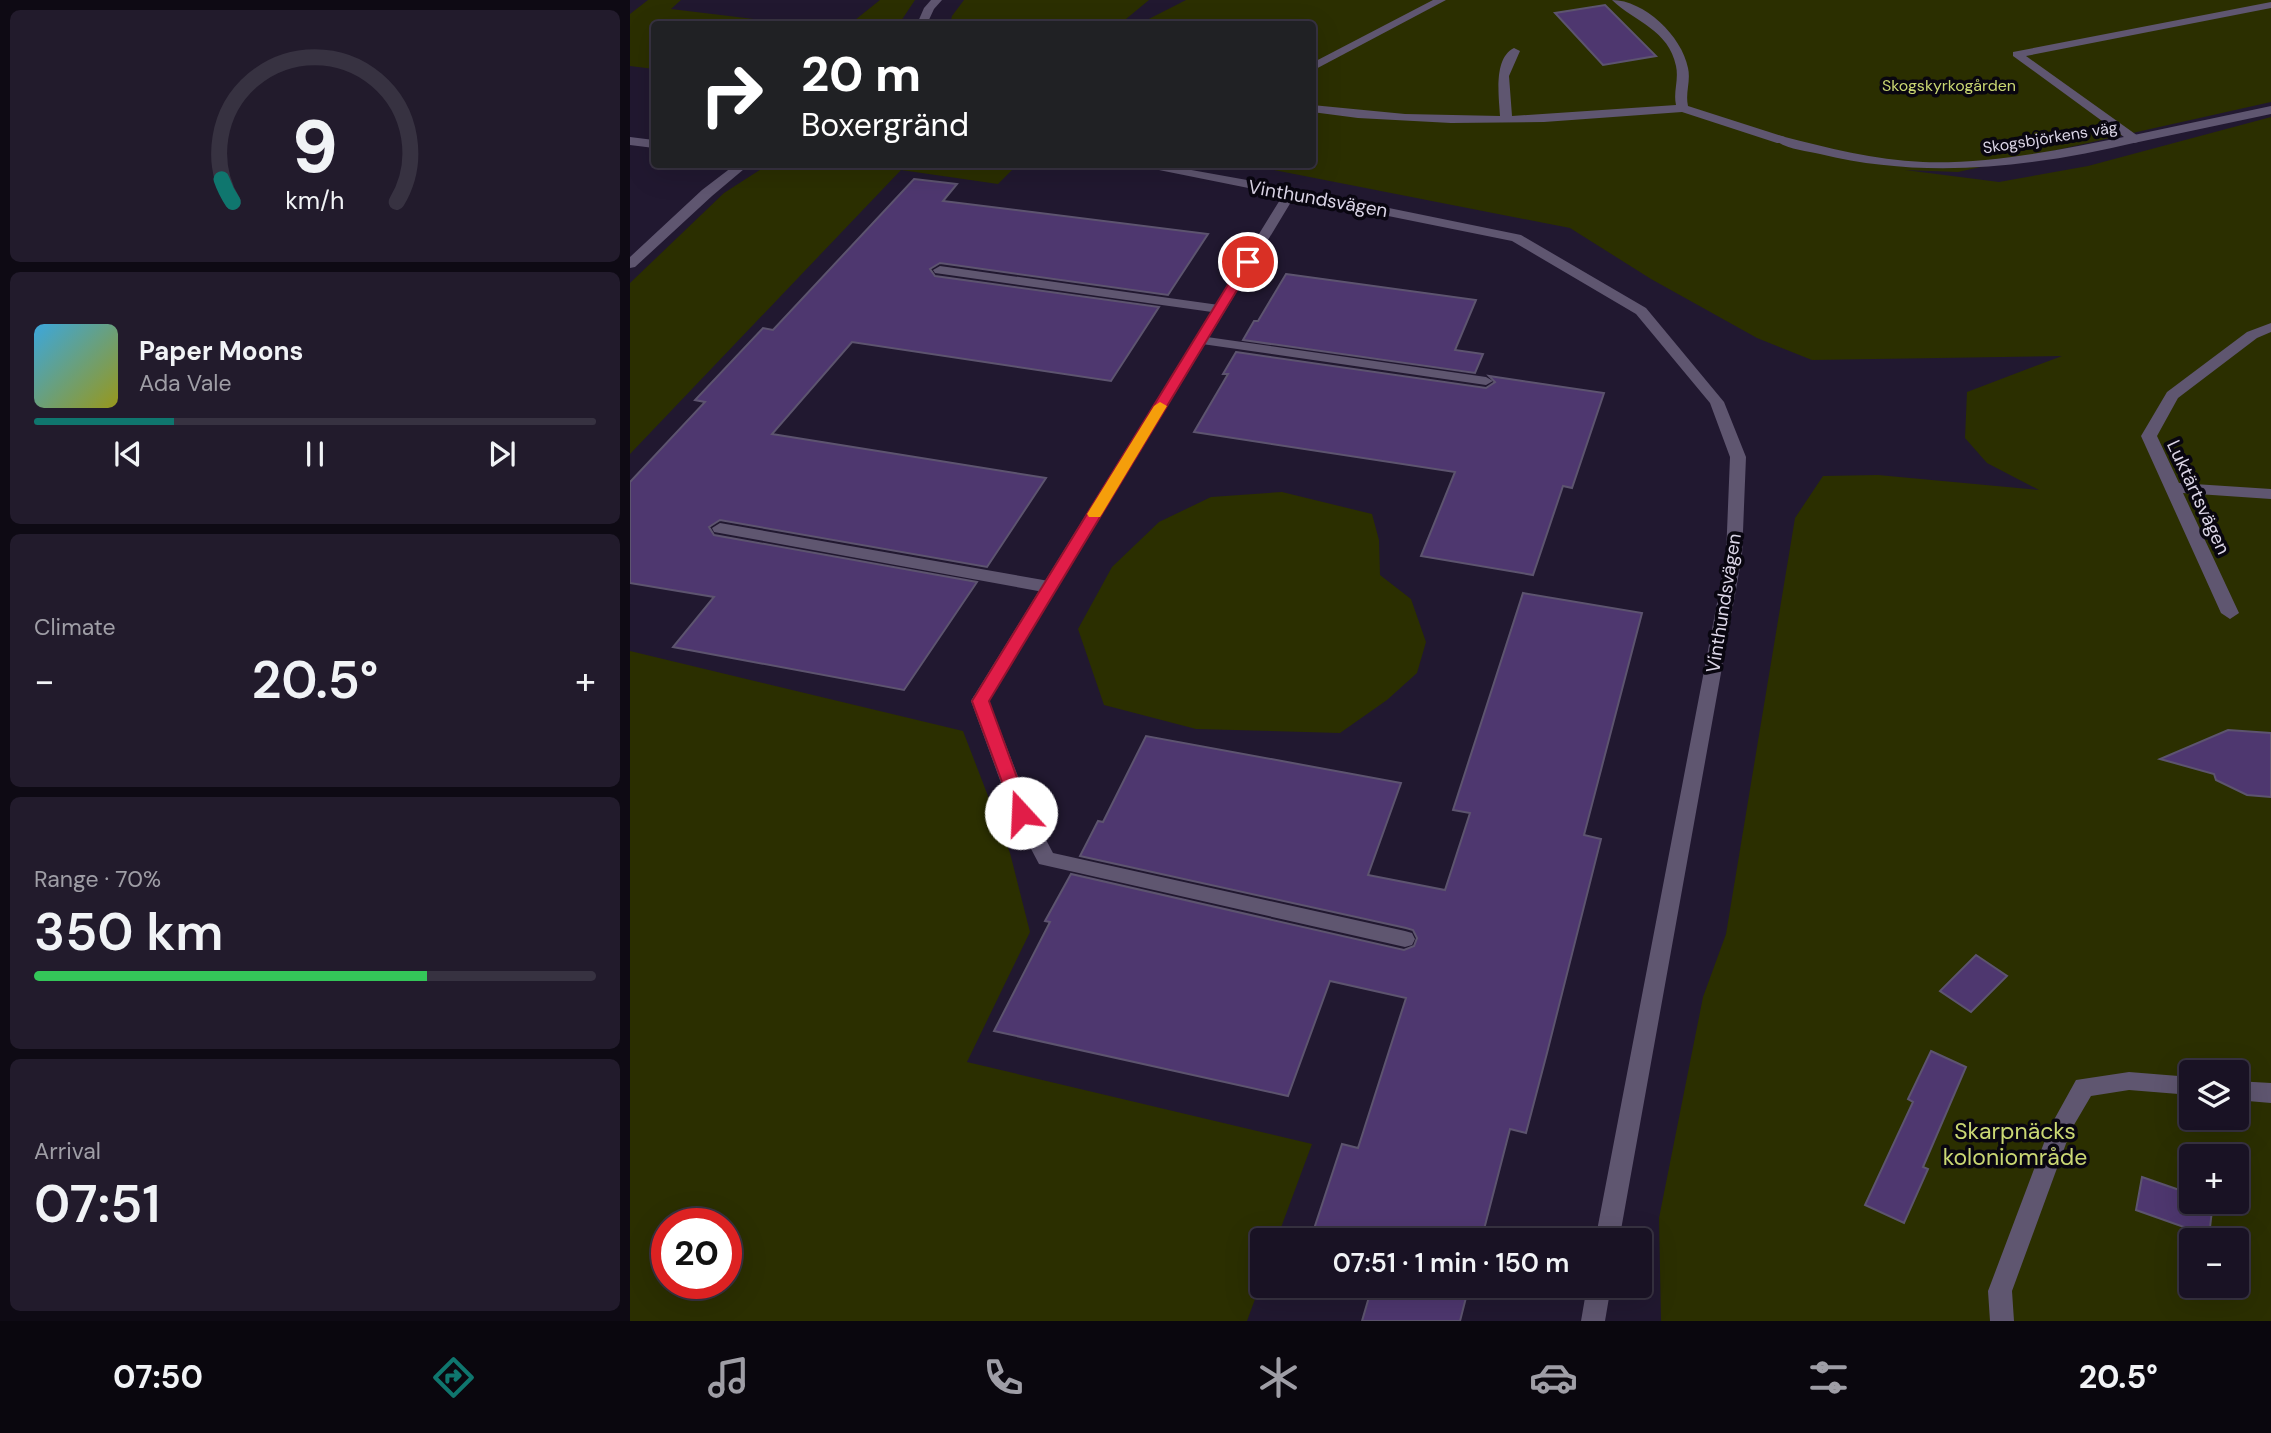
<!DOCTYPE html>
<meta charset="utf-8">
<style>
body{margin:0;font-family:"DM Sans",sans-serif;background:#221b2c;color:#f1f3f6;height:100vh;display:flex;flex-direction:column;font-size:26px;white-space:nowrap}
*{box-sizing:border-box;margin:0}
p{font-size:23px;color:#9f9ea6}
.icon{flex:none;width:38px;height:38px;fill:none;stroke:currentColor;stroke-width:2;stroke-linecap:round;stroke-linejoin:round}
.map{position:relative;flex:1;overflow:hidden}
.side{display:flex;flex-direction:column;gap:10px;padding:10px;background:#0e0a14;width:630px}
.side>*{flex:none}
.hud{position:absolute;left:21px;top:21px;width:665px;height:147px;border-radius:7px;box-shadow:0 7px 28px #0002,0 0 0 2px #373241;background:#202124;color:#fff;overflow:hidden}
.tools{position:absolute;left:1549px;top:1060px;display:grid;gap:14px}
.tools a{display:grid;place-items:center;width:70px;height:70px;border-radius:7px;background:#191224;box-shadow:0 7px 28px #0002,0 0 0 2px #373241;font-size:35px}
.speed{position:absolute;left:21px;top:1208px;display:flex;gap:14px;font-size:35px;font-weight:700;text-align:center}
.speed>*{display:grid;place-content:center;width:91px;height:91px;border-radius:50%;background:#191224;box-shadow:0 7px 28px #0002,0 0 0 2px #373241;line-height:1}
.speed .limit{border:10px solid #d22;background:#fff;color:#111}
.pin{position:absolute;display:grid;place-items:center;width:60px;height:60px;color:#fff;margin:-30px;border:4px solid #fff;border-radius:50%;box-shadow:0 2px 7px #0007}
.me{position:absolute;width:77px;margin:-38px;rotate:340deg;stroke-linejoin:round;filter:drop-shadow(0 0 5px #0008)}
.turn{display:flex;align-items:center;gap:24px;height:147px;padding:0 35px;font-size:32px}
.turn .icon{width:91px;height:91px;stroke-width:2.5}
.turn b{display:block;font-size:49px;line-height:60px}
.big{font-size:52px;font-weight:600;line-height:1.1}
.side .card{flex:1;display:flex;flex-direction:column;justify-content:center;gap:10px;min-width:0;padding:0 24px;border-radius:10px;background:#221b2c}
.side .dial{align-items:center;gap:0}
.dial svg{height:182px;overflow:visible;fill:none;stroke:#373241;stroke-width:7;stroke-linecap:round;text-anchor:middle}
.dial text{fill:#f1f3f6;stroke:none}
.song{display:flex;align-items:center;gap:21px}
.cover{width:84px;height:84px;border-radius:10px;background:linear-gradient(135deg,hsl(200 70% 55%),hsl(60 70% 35%))}
.played{height:7px;border-radius:4px;background:linear-gradient(90deg,#0f766e 25%,#373241 25%)}
.keys{display:flex;justify-content:space-around;direction:ltr}
.heat{display:flex;justify-content:space-between;align-items:center;font-size:38px;direction:ltr}
.charge{height:10px;border-radius:5px;background:linear-gradient(90deg,#34c759 70%,#373241 0)}
.trip{position:absolute;left:620px;top:1228px;width:402px;height:70px;border-radius:7px;background:#191224;box-shadow:0 7px 28px #0002,0 0 0 2px #373241;font-weight:600;line-height:70px;text-align:center}
.tab-bar{display:flex;height:112px;justify-content:space-around;align-items:center;background:#0a070e;color:#9f9ea6}
.tab-bar .icon{width:49px;height:49px}
.tab-bar .on{color:#0f766e}
.tab-bar b{font-size:32px;color:#f1f3f6}
main{display:flex;flex:1;min-height:0}
.map>svg:first-child{display:block}
</style>
<main>
<section class="side">
<div class="card dial"><svg viewBox="0 0 100 80">
<path d="M14 69A42 42 0 1 1 86 69"/>
<path d="M14 69A42 42 0 0 1 9 59" stroke="#0f766e"/>
<text x="50" y="56" font-size="32" font-weight="700">9</text>
<text x="50" y="72" font-size="11">km/h</text>
</svg></div>
<div class="card">
<div class="song"><i class="cover"></i><div><b>Paper Moons</b><p>Ada Vale</p></div></div>
<div class="played"></div>
<div class="keys"><svg class="icon" aria-label="previous" viewBox="0 0 24 24"><path d="M18 5L8 12l10 7zM5 5v14"/></svg><svg class="icon" aria-label="pause" viewBox="0 0 24 24"><path d="M8 5v14M16 5v14"/></svg><svg class="icon" aria-label="next" viewBox="0 0 24 24"><path d="M6 5l10 7-10 7zM19 5v14"/></svg></div>
</div>
<div class="card"><p>Climate</p>
<div class="heat"><a>−</a><b class="big">20.5°</b><a>+</a></div>
</div>
<div class="card"><p>Range · 70%</p><b class="big">350 km</b><div class="charge"></div></div>
<div class="card"><p>Arrival</p><b class="big">07:51</b></div>
</section>
<div class="map">
<svg width="1641" height="1321" viewBox="0 0 1641 1321">
<rect width="100%" height="100%" fill="#211830"/>
<path fill="#2b2f00" fill-rule="evenodd" d="M 18,0 L 51,0 L 41,9 L 164,24 L 24,24 L 24,69 L 0,66 L 0,14 Z
M 250,0 L 285,0 L 269,24 L 220,24 Z
M 334,0 L 519,0 L 490,24 L 320,24 L 322,16 Z
M 556,0 L 1641,0 L 1641,102 L 1328,172 L 1275,170 L 1369,182 L 1458,166 L 1641,117 L 1641,1321 L 1031,1321 L 1029,1218 L 1073,997 L 1096,934 L 1165,518 L 1193,476 L 1248,475 L 1409,490 L 1357,463 L 1335,438 L 1337,392 L 1432,356 L 1182,360 L 1127,338 L 1021,279 L 940,228 L 618,165 L 682,164 L 682,24 L 509,24 ZM 1561,1073 L 1606,1073 L 1606,1118 L 1561,1118 ZM 1561,1157 L 1606,1157 L 1606,1202 L 1561,1202 ZM 1561,1241 L 1606,1241 L 1606,1286 L 1561,1286 Z
M 139,164 L 387,165 L 368,184 L 271,170 L 0,454 L 0,283 L 94,193 Z
M 652,492 L 742,514 L 749,540 L 750,575 L 781,599 L 796,642 L 787,673 L 757,700 L 710,733 L 566,729 L 474,705 L 448,629 L 482,567 L 529,522 L 581,497 Z
M 0,651 L 333,731 L 380,853 L 400,932 L 337,1062 L 682,1144 L 646,1241 L 632,1241 L 632,1280 L 617,1321 L 0,1321 ZM 37,1223 L 96,1223 L 96,1283 L 37,1283 Z"/>
<path fill="#4e376f" stroke="#5d546f" stroke-width="2" d="M 975,5 L 1026,56 L 973,65 L 925,13 Z
M 284,179 L 327,184 L 313,201 L 578,234 L 538,295 L 310,263 L 300,269 L 305,276 L 529,307 L 481,381 L 222,342 L 142,434 L 416,478 L 357,567 L 90,520 L 79,527 L 84,535 L 347,582 L 274,690 L 43,647 L 84,597 L 0,583 L 0,482 L 75,402 L 65,400 L 133,328 L 143,330 Z
M 656,274 L 846,300 L 825,350 L 853,354 L 845,373 L 613,340 L 624,321 L 628,321 Z
M 606,352 L 856,388 L 865,382 L 859,376 L 974,393 L 942,488 L 933,486 L 903,575 L 791,556 L 825,472 L 564,432 L 598,374 L 593,374 Z
M 893,593 L 1012,613 L 954,835 L 971,839 L 917,1053 L 896,1133 L 880,1129 L 851,1241 L 680,1241 L 712,1144 L 728,1148 L 776,998 L 700,981 L 658,1096 L 364,1031 L 420,922 L 415,921 L 441,874 L 774,950 L 784,946 L 787,938 L 783,930 L 776,928 L 450,856 L 468,821 L 473,822 L 516,736 L 771,783 L 738,875 L 815,890 L 840,813 L 823,810 Z
M 1598,730 L 1641,733 L 1641,797 L 1617,795 L 1586,780 L 1584,774 L 1530,759 Z
M 1346,955 L 1377,976 L 1341,1012 L 1310,991 Z
M 1301,1051 L 1336,1067 L 1293,1167 L 1298,1169 L 1274,1223 L 1235,1205 L 1283,1102 L 1278,1099 Z
M 1512,1177 L 1561,1194 L 1561,1202 L 1583,1202 L 1579,1236 L 1506,1210 Z
M 727,1286 L 839,1286 L 830,1321 L 732,1321 L 741,1290 Z"/>
<g fill="none" stroke-linecap="round" stroke-linejoin="round">
<path fill="#5f5670" fill-rule="evenodd" d="M 803,0 L 816,0 L 682,71 L 682,63 Z
M 982,0 C 1014,0 1052,36 1058,68 C 1061,81 1055,93 1058,106 L 1155,137 L 1155,143 L 1147,143 L 1052,112 L 914,122 L 821,123 L 728,118 L 682,112 L 682,105 L 775,114 L 870,116 C 869,97 863,58 884,48 L 890,51 L 879,76 L 882,116 L 1046,105 C 1043,92 1049,80 1046,66 C 1039,30 1005,22 982,0 Z
M 1641,106 L 1641,114 L 1504,143 L 1498,139 L 1504,135 Z
M 0,137 L 24,140 L 24,148 L 0,145 Z
M 310,266 L 589,305 L 596,309 L 589,313 L 305,273 L 303,270 Z
M 570,336 L 856,377 L 863,381 L 856,385 L 565,343 L 563,340 Z
M 90,523 L 419,581 L 427,587 L 419,593 L 84,532 L 82,528 Z
M 350,695 L 356,696 L 359,701 L 402,813 L 423,853 L 775,931 L 782,933 L 785,939 L 782,945 L 775,947 L 409,864 L 382,813 L 341,701 L 344,696 Z"/>
<path fill="#5f5670" fill-rule="evenodd" d="M 301,0 L 312,0 L 304,9 L 297,24 L 287,24 L 294,8 Z
M 1641,2 L 1641,8 L 1396,56 L 1508,136 L 1508,142 C 1403,167 1296,180 1190,154 C 1177,151 1156,149 1145,140 L 1151,136 C 1198,148 1244,160 1293,162 C 1361,164 1428,150 1494,137 L 1383,56 L 1383,52 Z
M 106,164 L 120,164 L 82,196 L 5,267 L 0,268 L 0,257 L 72,190 Z
M 499,164 L 528,164 L 661,188 L 891,235 L 1016,308 L 1094,402 L 1116,457 L 1112,556 L 989,1241 L 965,1241 L 1096,556 L 1100,457 L 1080,403 L 1006,314 L 882,241 L 664,197 L 356,706 L 344,706 L 341,701 L 344,696 L 653,195 Z
M 1641,323 L 1641,332 L 1627,338 L 1548,398 L 1527,436 L 1549,483 L 1641,489 L 1641,499 L 1553,493 L 1609,613 L 1600,619 L 1591,613 L 1511,436 L 1537,392 L 1617,332 Z
M 1499,1072 L 1561,1077 L 1561,1095 L 1499,1090 L 1461,1096 L 1441,1130 L 1382,1291 L 1384,1321 L 1360,1321 L 1358,1291 L 1420,1127 L 1446,1080 Z
M 1606,1081 L 1641,1083 L 1641,1103 L 1606,1100 Z
M 957,1286 L 981,1286 L 975,1321 L 951,1321 Z"/>
</g>
<path fill="#e11d48" stroke="#92132f" stroke-width="2" d="M 618,259 L 624,262 L 359,701 L 400,813 L 398,817 L 385,817 L 342,701 L 612,262 Z"/>
<path fill="#f59e0b" d="M 530,402 L 537,406 L 472,514 L 470,517 L 459,517 L 457,514 L 524,406 Z"/>
<g text-anchor="middle" stroke-width="7" stroke-linejoin="round" paint-order="stroke">
<g font-size="16" fill="#cad773" stroke="#090610">
<text x="1319" y="91">Skogskyrkogården</text>
</g>
<g font-size="16" fill="#dbd5e6" stroke="#090610">
<text transform="translate(1420 137) rotate(-9)" y="6">Skogsbjörkens väg</text>
</g>
<g font-size="19" fill="#dbd5e6" stroke="#090610">
<text transform="translate(688 198) rotate(10)" y="7">Vinthundsvägen</text>
<text transform="translate(1569 497) rotate(65)" y="7">Luktärtsvägen</text>
<text transform="translate(1093 603) rotate(-81)" y="7">Vinthundsvägen</text>
</g>
<g font-size="23" fill="#cad773" stroke="#090610">
<text x="1385" y="1139">Skarpnäcks<tspan x="1385" dy="26">koloniområde</tspan></text>
</g>
</g>
</svg>
<div class="tools">
<a><svg class="icon" aria-label="layers" viewBox="0 0 24 24"><path d="M12 4l9 5-9 5-9-5zM3 14l9 5 9-5"/></svg></a>
<a>+</a>
<a>−</a>
</div>
<div class="speed"><div class="limit">20</div></div>
<div class="pin" style="left:618px;top:262px;background:#d93025"><svg class="icon" aria-label="arrive" viewBox="0 0 24 24"><path d="M6 21V4h12l-3 4 3 4H6"/></svg></div>
<svg class="me" style="left:391px;top:813px" viewBox="-20 -20 40 40"><circle r="19" fill="#fff"/><path d="M0-13L10 11 0 6-10 11z" fill="#e11d48"/></svg>
<div class="trip">07:51 · 1 min · 150 m</div>
<div class="hud">
<div class="turn"><svg class="icon" aria-label="right" viewBox="0 0 24 24"><path d="M7 20v-9h11M14 6l5 5-5 5"/></svg><div><b>20 m</b>Boxergränd</div></div>
</div>
</div>
</main>
<nav class="tab-bar">
<b>07:50</b>
<svg class="icon on" aria-label="directions" viewBox="0 0 24 24"><path d="M12 3l9 9-9 9-9-9zM9 14v-3h6M13 9l2 2-2 2"/></svg>
<svg class="icon" aria-label="music" viewBox="0 0 24 24"><path d="M9 18V5l10-2v13"/><circle cx="6" cy="18" r="3"/><circle cx="16" cy="16" r="3"/></svg>
<svg class="icon" aria-label="phone" viewBox="0 0 24 24"><path d="M5 4h4l2 5-3 2q2 4 5 5l2-3 5 2v4C11 20 4 13 5 4z"/></svg>
<svg class="icon" aria-label="climate" viewBox="0 0 24 24"><path d="M12 3v18M4 7l16 10M4 17L20 7"/></svg>
<svg class="icon" aria-label="car" viewBox="0 0 24 24"><path d="M5 17H2v-5l4-1 3-4h7l3 4 3 1v5h-3M9 17h6M6 11h13"/><circle cx="7" cy="17" r="2"/><circle cx="17" cy="17" r="2"/></svg>
<svg class="icon" aria-label="filters" viewBox="0 0 24 24"><path d="M4 7h16M4 17h16"/><circle cx="9" cy="7" r="2"/><circle cx="15" cy="17" r="2"/></svg>
<b>20.5°</b>
</nav>
